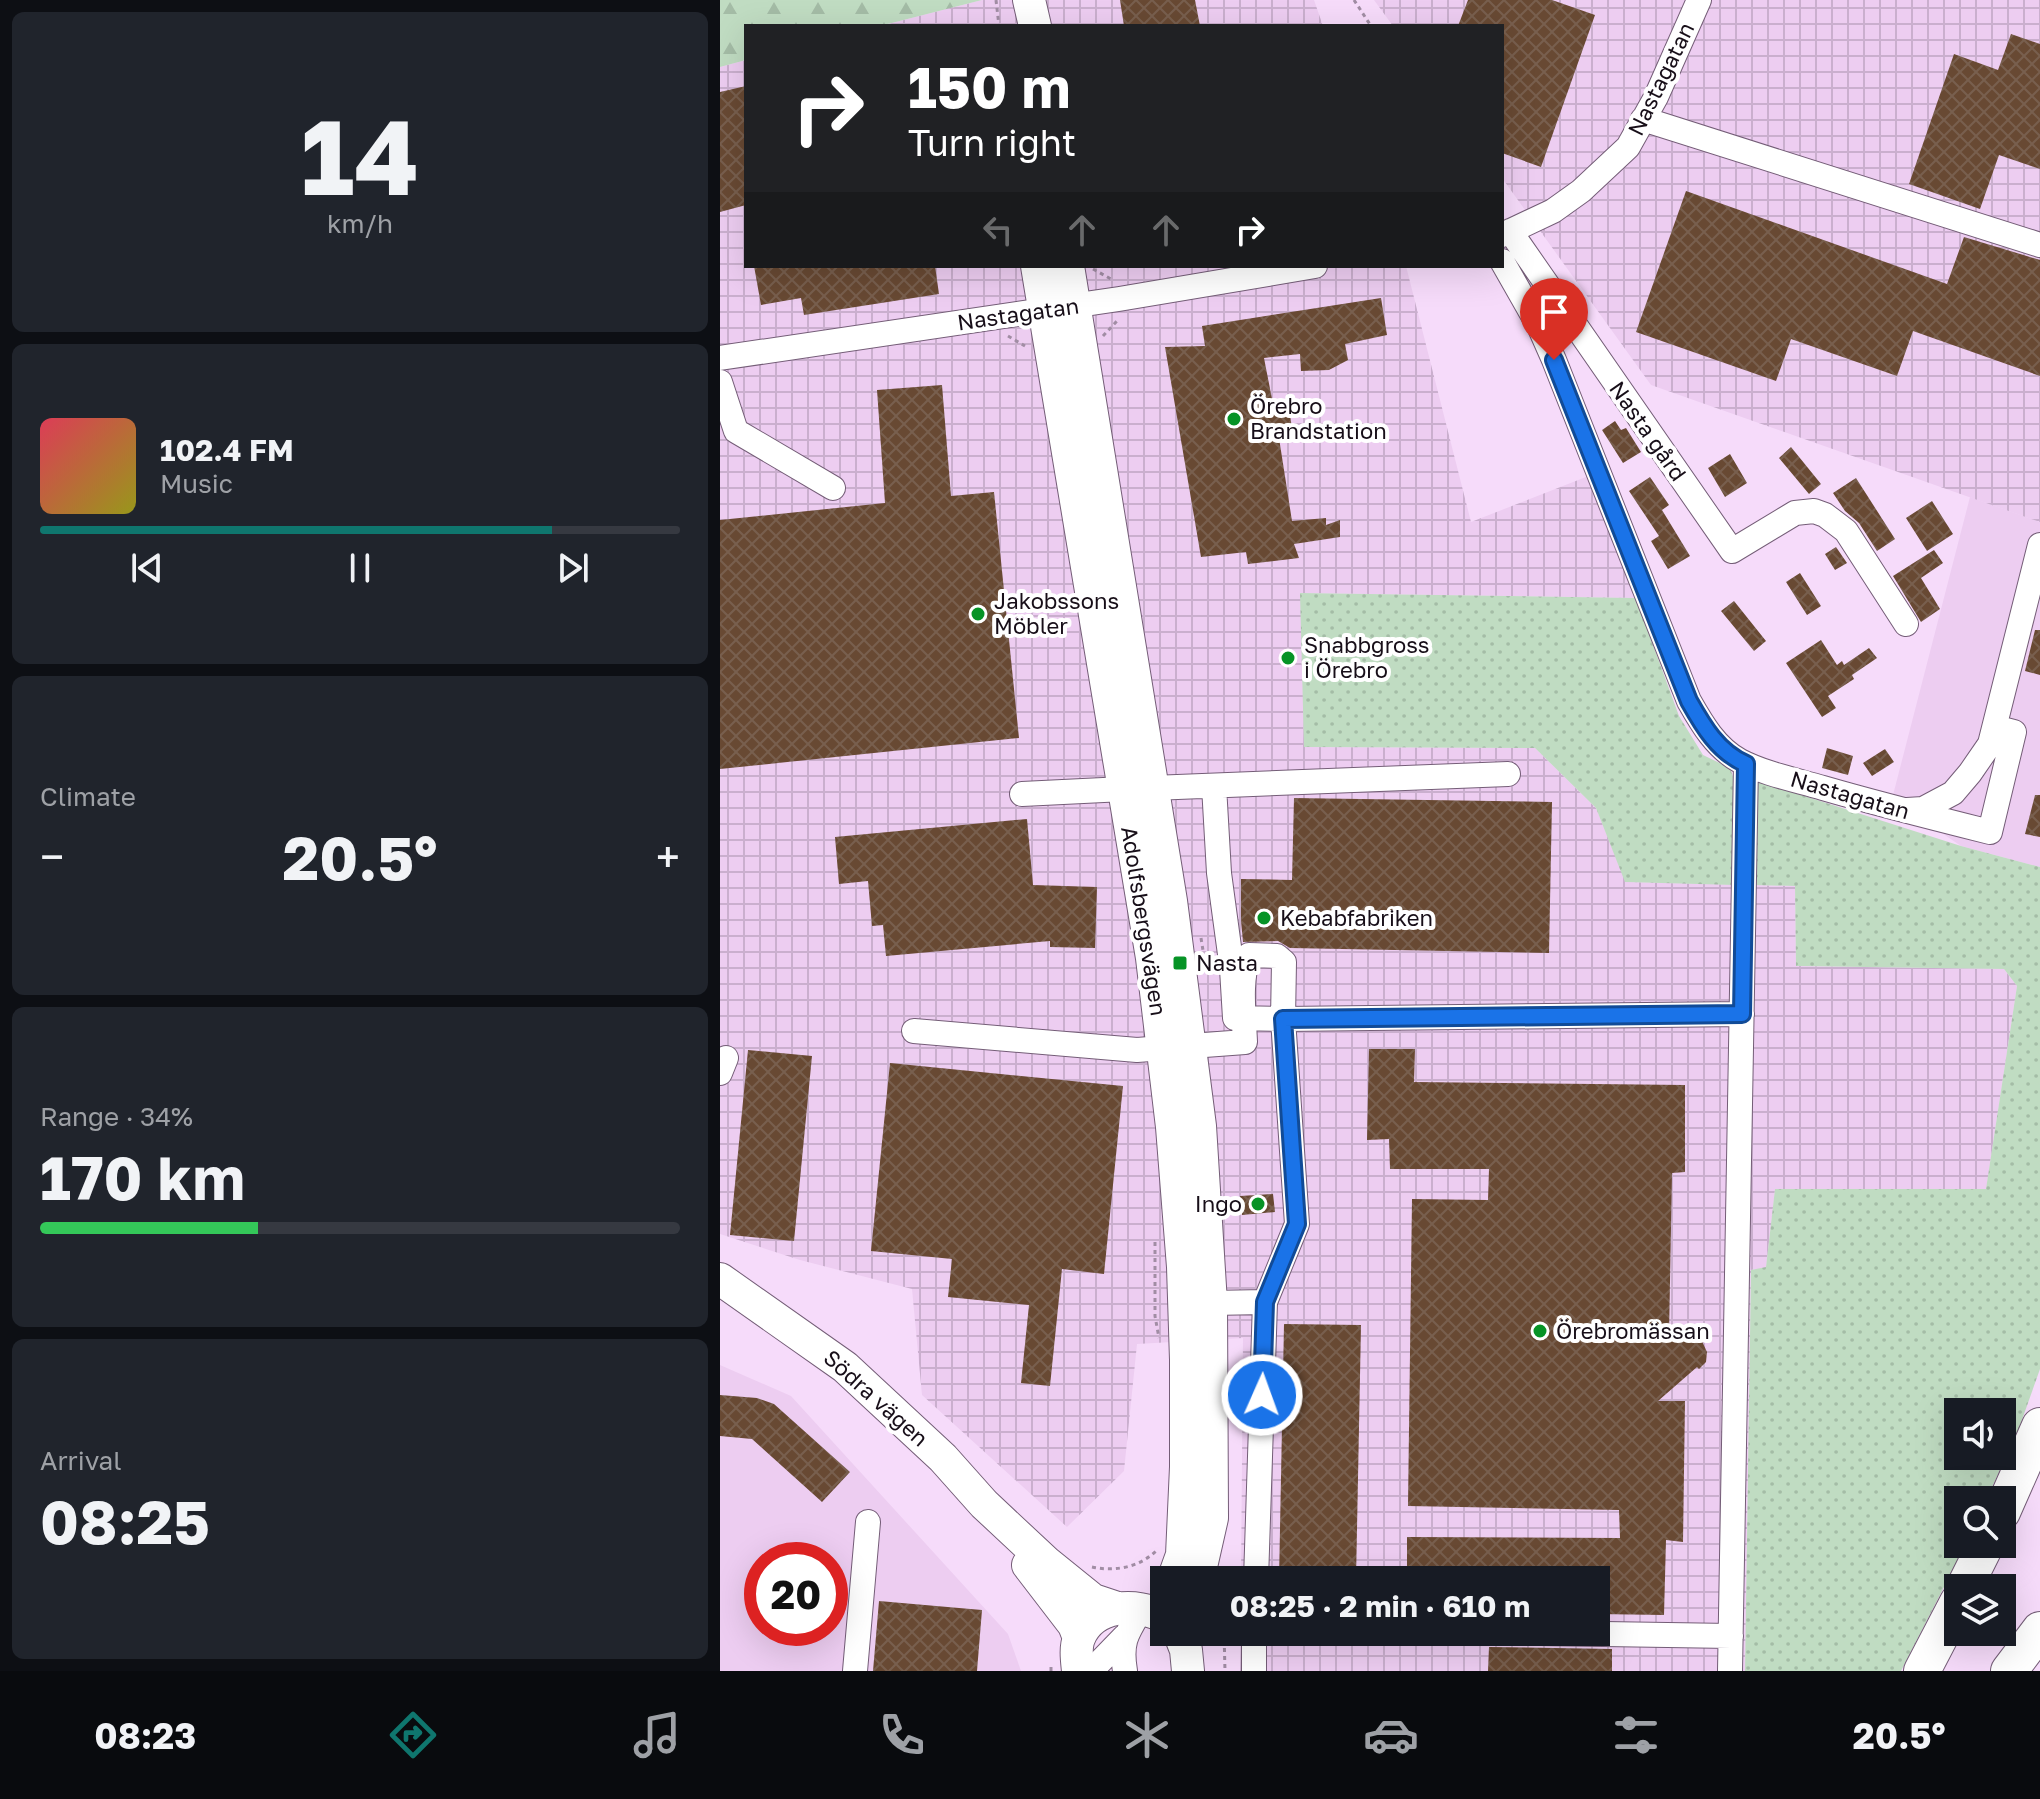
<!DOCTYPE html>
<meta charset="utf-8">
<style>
body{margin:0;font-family:"Golos Text",sans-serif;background:#20242c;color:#f1f3f6;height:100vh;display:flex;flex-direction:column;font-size:30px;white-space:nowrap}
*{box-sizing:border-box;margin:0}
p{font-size:26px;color:#9ea1a6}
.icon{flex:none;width:44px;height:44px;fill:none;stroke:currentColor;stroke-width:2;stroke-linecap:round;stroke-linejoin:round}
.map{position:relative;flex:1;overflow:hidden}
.drawer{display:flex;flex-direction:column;gap:12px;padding:12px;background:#0d0f14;width:720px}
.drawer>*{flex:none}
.banner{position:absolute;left:24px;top:24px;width:760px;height:244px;border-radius:0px;box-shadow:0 8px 32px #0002;background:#202124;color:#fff;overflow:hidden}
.fabs{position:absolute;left:1224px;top:1398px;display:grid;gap:16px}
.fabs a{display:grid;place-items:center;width:72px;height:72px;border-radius:0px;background:#171b24;box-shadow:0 8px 32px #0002;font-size:40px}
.speed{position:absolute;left:24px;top:1542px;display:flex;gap:16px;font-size:40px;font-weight:700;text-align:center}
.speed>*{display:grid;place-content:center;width:104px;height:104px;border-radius:50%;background:#171b24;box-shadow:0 8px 32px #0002;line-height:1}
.speed .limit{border:12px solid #d22;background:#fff;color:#111}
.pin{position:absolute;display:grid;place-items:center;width:68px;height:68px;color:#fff;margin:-82px -34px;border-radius:50% 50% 50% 0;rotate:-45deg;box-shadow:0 0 8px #0007}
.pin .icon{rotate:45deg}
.me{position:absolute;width:88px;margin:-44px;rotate:2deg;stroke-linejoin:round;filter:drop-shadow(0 0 6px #0008)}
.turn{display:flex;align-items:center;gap:28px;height:168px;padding:0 32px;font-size:36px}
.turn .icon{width:104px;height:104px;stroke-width:2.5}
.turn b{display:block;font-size:56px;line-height:68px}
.lanes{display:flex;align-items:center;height:76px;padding:0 32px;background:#0003;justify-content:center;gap:40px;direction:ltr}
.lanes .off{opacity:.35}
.big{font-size:60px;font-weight:700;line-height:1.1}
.drawer .tile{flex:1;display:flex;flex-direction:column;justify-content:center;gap:12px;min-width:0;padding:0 28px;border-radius:12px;background:#20242c}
.drawer .dial{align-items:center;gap:0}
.dial b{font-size:104px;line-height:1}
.song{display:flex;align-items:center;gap:24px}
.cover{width:96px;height:96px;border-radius:12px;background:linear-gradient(135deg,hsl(350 70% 55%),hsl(60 70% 35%))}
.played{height:8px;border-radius:4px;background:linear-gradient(90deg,#0f766e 80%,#363941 80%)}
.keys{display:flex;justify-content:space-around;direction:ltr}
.heat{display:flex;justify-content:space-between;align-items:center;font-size:44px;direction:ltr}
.charge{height:12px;border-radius:6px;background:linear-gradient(90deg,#34c759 34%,#363941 0)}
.trip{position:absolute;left:430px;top:1566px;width:460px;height:80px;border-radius:0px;background:#171b24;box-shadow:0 8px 32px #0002;font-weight:700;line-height:80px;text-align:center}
.tab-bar{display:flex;height:128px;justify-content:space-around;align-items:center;background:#090b0e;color:#9ea1a6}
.tab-bar .icon{width:56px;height:56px}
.tab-bar .current{color:#0f766e}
.tab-bar b{font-size:36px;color:#f1f3f6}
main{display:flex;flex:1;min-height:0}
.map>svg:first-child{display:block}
</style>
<main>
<section class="drawer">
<div class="tile dial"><b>14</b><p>km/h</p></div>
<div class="tile">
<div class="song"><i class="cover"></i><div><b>102.4 FM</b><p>Music</p></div></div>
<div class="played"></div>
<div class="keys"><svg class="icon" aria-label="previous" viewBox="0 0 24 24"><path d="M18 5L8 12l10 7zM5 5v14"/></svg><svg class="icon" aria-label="pause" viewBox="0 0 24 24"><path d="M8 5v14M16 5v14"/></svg><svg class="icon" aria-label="next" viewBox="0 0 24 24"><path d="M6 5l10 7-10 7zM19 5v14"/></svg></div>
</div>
<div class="tile"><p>Climate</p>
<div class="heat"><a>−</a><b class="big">20.5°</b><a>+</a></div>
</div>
<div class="tile"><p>Range · 34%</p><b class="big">170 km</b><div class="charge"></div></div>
<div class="tile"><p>Arrival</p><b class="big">08:25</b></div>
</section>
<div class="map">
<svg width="1320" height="1671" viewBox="0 0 1320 1671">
<defs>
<pattern id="industrial-grid" width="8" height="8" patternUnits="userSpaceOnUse" patternTransform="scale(2)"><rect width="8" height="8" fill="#edcdf1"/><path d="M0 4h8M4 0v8" fill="none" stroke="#caafce"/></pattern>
<pattern id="green-dots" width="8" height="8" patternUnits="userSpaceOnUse" patternTransform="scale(2)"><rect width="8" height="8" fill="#c0dcc2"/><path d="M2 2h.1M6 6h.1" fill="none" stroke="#a4bca6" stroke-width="1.8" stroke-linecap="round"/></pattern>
<pattern id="forest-firs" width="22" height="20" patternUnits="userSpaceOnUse" patternTransform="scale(2)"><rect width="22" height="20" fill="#c0dcc2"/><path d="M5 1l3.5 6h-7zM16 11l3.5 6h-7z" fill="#a4bca6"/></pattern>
<pattern id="building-cross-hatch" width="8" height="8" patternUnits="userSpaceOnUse" patternTransform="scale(2)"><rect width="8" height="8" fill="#684933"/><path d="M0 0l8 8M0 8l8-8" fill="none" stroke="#785f4e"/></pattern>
</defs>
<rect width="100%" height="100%" fill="#f6dbfa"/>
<path fill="#edcdf1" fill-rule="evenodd" d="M 1250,497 L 1320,522 L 1320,867 L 1241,846 L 1172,799 Z
M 0,1365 L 71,1396 L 288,1634 L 301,1671 L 0,1671 ZM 42,1560 L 110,1560 L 110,1628 L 42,1628 Z"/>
<path fill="url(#industrial-grid)" d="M 262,0 L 594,0 L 603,26 L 160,26 Z
M 654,0 L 1320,0 L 1320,522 L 931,385 L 782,178 L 782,26 L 673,26 Z
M 26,60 L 26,266 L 686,266 L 751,522 L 871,475 L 916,598 L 581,593 L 584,747 L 815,748 L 876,808 L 906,882 L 1075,886 L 1076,966 L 1284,969 L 1297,986 L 1266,1190 L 1055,1190 L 1046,1268 L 1031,1270 L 1025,1671 L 520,1671 L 521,1632 L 876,1632 L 876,1580 L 521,1580 L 523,1338 L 417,1344 L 404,1471 L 347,1527 L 202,1395 L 192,1289 L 80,1260 L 0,1234 L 0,67 Z"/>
<path fill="url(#green-dots)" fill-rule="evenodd" d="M 580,593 L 916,598 L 959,716 L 983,755 L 1010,768 L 1016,785 L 1014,885 L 905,882 L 876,808 L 815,748 L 584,747 Z
M 1038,781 L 1241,846 L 1320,867 L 1320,1369 L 1298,1431 L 1266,1500 L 1238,1500 L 1238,1544 L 1246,1544 L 1181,1671 L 1025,1671 L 1031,1270 L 1046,1267 L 1055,1189 L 1266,1189 L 1297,986 L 1284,969 L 1076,966 L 1075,886 L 1032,885 ZM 1238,1412 L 1282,1412 L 1282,1456 L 1238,1456 Z"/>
<path fill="url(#forest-firs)" d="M 0,0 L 262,0 L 160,26 L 26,26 L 26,60 L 0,67 Z"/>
<path fill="url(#building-cross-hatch)" d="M 400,0 L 475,0 L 480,26 L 404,26 Z
M 748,0 L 832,0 L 875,15 L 821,167 L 782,153 L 782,26 L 738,26 Z
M 1291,34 L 1320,44 L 1320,169 L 1279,155 L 1260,209 L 1189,184 L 1234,54 L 1278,70 Z
M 26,86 L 26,205 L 0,212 L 0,92 Z
M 966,191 L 1227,284 L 1244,237 L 1320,260 L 1320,376 L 1193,331 L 1177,376 L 1071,339 L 1056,381 L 916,332 Z
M 34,266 L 215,266 L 219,294 L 84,315 L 81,298 L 41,305 Z
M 661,298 L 667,335 L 625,344 L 628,360 L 609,370 L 581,371 L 580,354 L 544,358 L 553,404 L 568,402 L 573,435 L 559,438 L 572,521 L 606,518 L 606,525 L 620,520 L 620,537 L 574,544 L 579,558 L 528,564 L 526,552 L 481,557 L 445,347 L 485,346 L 482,326 Z
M 222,385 L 231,496 L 274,492 L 299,738 L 0,769 L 0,520 L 165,503 L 157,390 Z
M 895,421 L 901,430 L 906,428 L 921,452 L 903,463 L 882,430 Z
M 1071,447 L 1101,484 L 1089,494 L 1059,458 Z
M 1010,454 L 1027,483 L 1005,497 L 988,468 Z
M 930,477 L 949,505 L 942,510 L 970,556 L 948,569 L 931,541 L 939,536 L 909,491 Z
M 1136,478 L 1175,539 L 1157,551 L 1139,523 L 1125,511 L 1113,493 Z
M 1212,501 L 1233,534 L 1207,551 L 1186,518 Z
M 1116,547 L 1127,563 L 1115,570 L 1105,554 Z
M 1214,550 L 1223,563 L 1201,578 L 1220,609 L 1201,622 L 1173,576 Z
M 1080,573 L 1101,606 L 1087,615 L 1066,582 Z
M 1014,601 L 1046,641 L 1034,651 L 1001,611 Z
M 1315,630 L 1320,630 L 1320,675 L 1305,671 Z
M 1101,640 L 1117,665 L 1122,661 L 1124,665 L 1149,648 L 1157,658 L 1132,675 L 1134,679 L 1108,696 L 1116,708 L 1102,717 L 1066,663 Z
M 1107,748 L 1133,756 L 1128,775 L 1102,768 Z
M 1165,749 L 1174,762 L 1152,776 L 1143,763 Z
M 1315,795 L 1320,795 L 1320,837 L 1305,834 Z
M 574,798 L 832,802 L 829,953 L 570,948 L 558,941 L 523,942 L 521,921 L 521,879 L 572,880 Z
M 307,819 L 313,885 L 377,887 L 375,948 L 330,947 L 330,941 L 166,956 L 163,925 L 152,926 L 148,881 L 119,884 L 115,837 Z
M 649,1049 L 695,1049 L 694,1082 L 965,1085 L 965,1172 L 952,1173 L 949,1336 L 965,1330 L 974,1332 L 980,1337 L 987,1352 L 986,1362 L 979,1369 L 977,1367 L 938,1401 L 965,1401 L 963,1542 L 946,1540 L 944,1615 L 876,1614 L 876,1580 L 687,1580 L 687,1537 L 900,1538 L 899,1510 L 688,1506 L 692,1199 L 768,1200 L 769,1169 L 670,1169 L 669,1139 L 647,1140 Z
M 28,1050 L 92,1056 L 74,1241 L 10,1235 Z
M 170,1063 L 403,1086 L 384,1274 L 342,1269 L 330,1386 L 301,1383 L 309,1305 L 228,1297 L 232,1259 L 151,1251 Z
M 553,1194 L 555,1212 L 522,1215 L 520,1196 Z
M 564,1324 L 641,1325 L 636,1580 L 559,1580 Z
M 0,1395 L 37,1398 L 54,1404 L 130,1472 L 102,1502 L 32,1439 L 0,1436 Z
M 159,1601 L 262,1610 L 257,1671 L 153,1671 Z
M 769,1647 L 892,1649 L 892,1671 L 768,1671 Z"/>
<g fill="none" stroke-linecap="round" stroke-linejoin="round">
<g stroke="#745d77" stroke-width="26">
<path id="minor" d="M 923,119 L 1320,245
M 790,231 L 1012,551 L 1075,513 L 1094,511 L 1105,515 L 1126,531 L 1186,624
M 782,235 L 833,211 L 861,191 L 908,147 L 936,97 L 979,0
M 782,261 L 819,326 L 834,360 L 969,701 C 982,724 996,748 1020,761 C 1045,774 1076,780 1103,788 C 1158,804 1214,818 1270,832 L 1294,732 L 1275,727
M 0,358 L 399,299 L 595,266
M 0,382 L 16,431 L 113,488
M 432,788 L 788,774
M 302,794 L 404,789
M 1187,810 L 1203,809 L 1233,793 L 1250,773 L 1270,744 L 1320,545
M 194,1031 L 417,1050 L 443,1048
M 471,1046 L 525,1042 C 524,1016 519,980 529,955 L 557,956 L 564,962 L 563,1019 L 515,1018 L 512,969 L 499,873 L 494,786
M 0,1073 L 6,1058
M 545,1302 L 577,1224 L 563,1019 L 1022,1014
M 491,1303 L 545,1302 L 536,1580
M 758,1632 L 1011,1636
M 135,1671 L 148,1522
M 371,1671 L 404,1637
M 405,1671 C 400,1641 407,1633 422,1608
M 534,1671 L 534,1632
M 1010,1671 L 1026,764"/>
</g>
<g stroke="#745d77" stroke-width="34">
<path id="major" d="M 309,0 L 315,26
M 317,266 L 432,958 L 452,1127 L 463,1267 L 466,1360 L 466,1467 L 462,1555 L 453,1580
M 348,266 L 451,901 L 480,1126 L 491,1303 L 492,1518 L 478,1580
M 0,1279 L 125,1367 L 223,1458 L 264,1504 L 326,1562 L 373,1600 L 397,1608
M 308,1565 L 354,1625 L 359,1638
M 459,1632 L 466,1650 L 468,1671
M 358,1671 C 357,1661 355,1648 359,1638 C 373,1604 416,1602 444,1617"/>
</g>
<g stroke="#745d77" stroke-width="38">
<path id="highway" d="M 1282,1512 L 1320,1426
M 1244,1588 L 1266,1544
M 1202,1671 L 1238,1602
M 1289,1671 L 1320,1630"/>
</g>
<path stroke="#a18da4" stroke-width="3" stroke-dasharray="4 4" stroke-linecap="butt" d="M 276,0 L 279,26
M 634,0 L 651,26
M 373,269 L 391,279
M 288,336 L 305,346
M 383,336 L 397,321
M 481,938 L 486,969
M 435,1242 L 435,1316 L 439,1338
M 372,1567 C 396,1572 421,1567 438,1549
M 504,1632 L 505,1671
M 331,1671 L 331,1663"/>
<use href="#minor" stroke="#fff" stroke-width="24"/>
<use href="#major" stroke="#fff" stroke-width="32"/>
<use href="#highway" stroke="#fff" stroke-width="36"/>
</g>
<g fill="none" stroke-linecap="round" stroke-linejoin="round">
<g stroke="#114b97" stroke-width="20">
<path id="route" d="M 542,1395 L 545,1302 L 577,1224 L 563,1019 L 1022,1014 L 1026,764 C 998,752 983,726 969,701 L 834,360"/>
</g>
<use href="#route" stroke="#1a73e8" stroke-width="14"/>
</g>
<g fill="#069326" stroke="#fff" stroke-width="3">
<circle cx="514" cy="419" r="8"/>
<circle cx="258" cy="614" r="8"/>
<circle cx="568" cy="658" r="8"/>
<circle cx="544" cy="918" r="8"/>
<rect x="452" y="955" width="16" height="16" rx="4"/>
<circle cx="538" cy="1204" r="8"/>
<circle cx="820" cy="1331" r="8"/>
</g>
<g text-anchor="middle" stroke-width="8" stroke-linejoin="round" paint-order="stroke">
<g font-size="22" fill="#170e18" stroke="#fff">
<text transform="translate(941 79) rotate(-64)" y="8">Nastagatan</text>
<text transform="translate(298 314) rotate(-8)" y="8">Nastagatan</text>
<text transform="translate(928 431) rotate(55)" y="8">Nasta gård</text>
<text transform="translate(1130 795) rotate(16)" y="8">Nastagatan</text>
<text transform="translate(424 921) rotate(81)" y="8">Adolfsbergsvägen</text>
<text transform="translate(156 1398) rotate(42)" y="8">Södra vägen</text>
</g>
<g font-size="22" fill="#170e18" stroke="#fff" text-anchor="start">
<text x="530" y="414">Örebro<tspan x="530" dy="25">Brandstation</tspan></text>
<text x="274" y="609">Jakobssons<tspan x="274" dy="25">Möbler</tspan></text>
<text x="584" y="653">Snabbgross<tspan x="584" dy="25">i Örebro</tspan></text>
<text x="560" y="926">Kebabfabriken</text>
<text x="476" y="971">Nasta</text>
<text x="522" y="1212" text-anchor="end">Ingo</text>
<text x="836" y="1339">Örebromässan</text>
</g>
</g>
</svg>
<div class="fabs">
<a><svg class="icon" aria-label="sound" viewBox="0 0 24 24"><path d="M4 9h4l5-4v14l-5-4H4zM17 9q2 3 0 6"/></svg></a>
<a><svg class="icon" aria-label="search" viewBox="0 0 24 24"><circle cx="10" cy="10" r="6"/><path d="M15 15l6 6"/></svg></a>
<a><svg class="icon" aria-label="layers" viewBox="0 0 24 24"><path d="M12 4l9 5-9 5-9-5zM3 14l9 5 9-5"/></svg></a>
</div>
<div class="speed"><div class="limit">20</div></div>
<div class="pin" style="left:834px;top:360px;background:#d93025"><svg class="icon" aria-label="arrive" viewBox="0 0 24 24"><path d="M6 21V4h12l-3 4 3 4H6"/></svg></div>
<svg class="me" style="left:542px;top:1395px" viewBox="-20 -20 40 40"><circle r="17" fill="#1a73e8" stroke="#fff" stroke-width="3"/><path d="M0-11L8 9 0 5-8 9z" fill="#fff"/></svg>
<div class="trip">08:25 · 2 min · 610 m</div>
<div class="banner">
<div class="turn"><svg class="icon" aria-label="right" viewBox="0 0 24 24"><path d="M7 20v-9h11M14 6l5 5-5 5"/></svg><div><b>150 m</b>Turn right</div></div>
<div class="lanes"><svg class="icon off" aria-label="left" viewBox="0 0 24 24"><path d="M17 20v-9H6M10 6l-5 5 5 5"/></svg><svg class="icon off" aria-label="ahead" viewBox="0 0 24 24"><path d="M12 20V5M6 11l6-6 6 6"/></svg><svg class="icon off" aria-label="ahead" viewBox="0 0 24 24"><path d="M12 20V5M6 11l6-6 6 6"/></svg><svg class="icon" aria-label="right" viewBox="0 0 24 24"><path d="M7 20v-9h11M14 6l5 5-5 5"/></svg></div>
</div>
</div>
</main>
<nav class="tab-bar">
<b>08:23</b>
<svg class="icon current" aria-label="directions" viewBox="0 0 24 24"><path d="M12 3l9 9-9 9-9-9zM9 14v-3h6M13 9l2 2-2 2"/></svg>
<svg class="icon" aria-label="music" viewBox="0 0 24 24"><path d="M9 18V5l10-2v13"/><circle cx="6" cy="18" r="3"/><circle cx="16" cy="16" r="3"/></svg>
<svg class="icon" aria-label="phone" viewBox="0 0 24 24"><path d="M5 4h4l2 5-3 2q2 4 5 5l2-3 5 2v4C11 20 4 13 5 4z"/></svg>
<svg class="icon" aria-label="climate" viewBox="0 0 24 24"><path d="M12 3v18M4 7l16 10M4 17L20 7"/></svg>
<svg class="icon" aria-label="car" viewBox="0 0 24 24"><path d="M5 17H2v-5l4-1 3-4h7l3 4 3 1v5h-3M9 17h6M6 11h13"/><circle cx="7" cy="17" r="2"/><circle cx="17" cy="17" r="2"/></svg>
<svg class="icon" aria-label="filters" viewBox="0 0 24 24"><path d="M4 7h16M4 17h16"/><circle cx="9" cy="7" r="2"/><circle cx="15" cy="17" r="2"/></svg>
<b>20.5°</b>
</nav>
